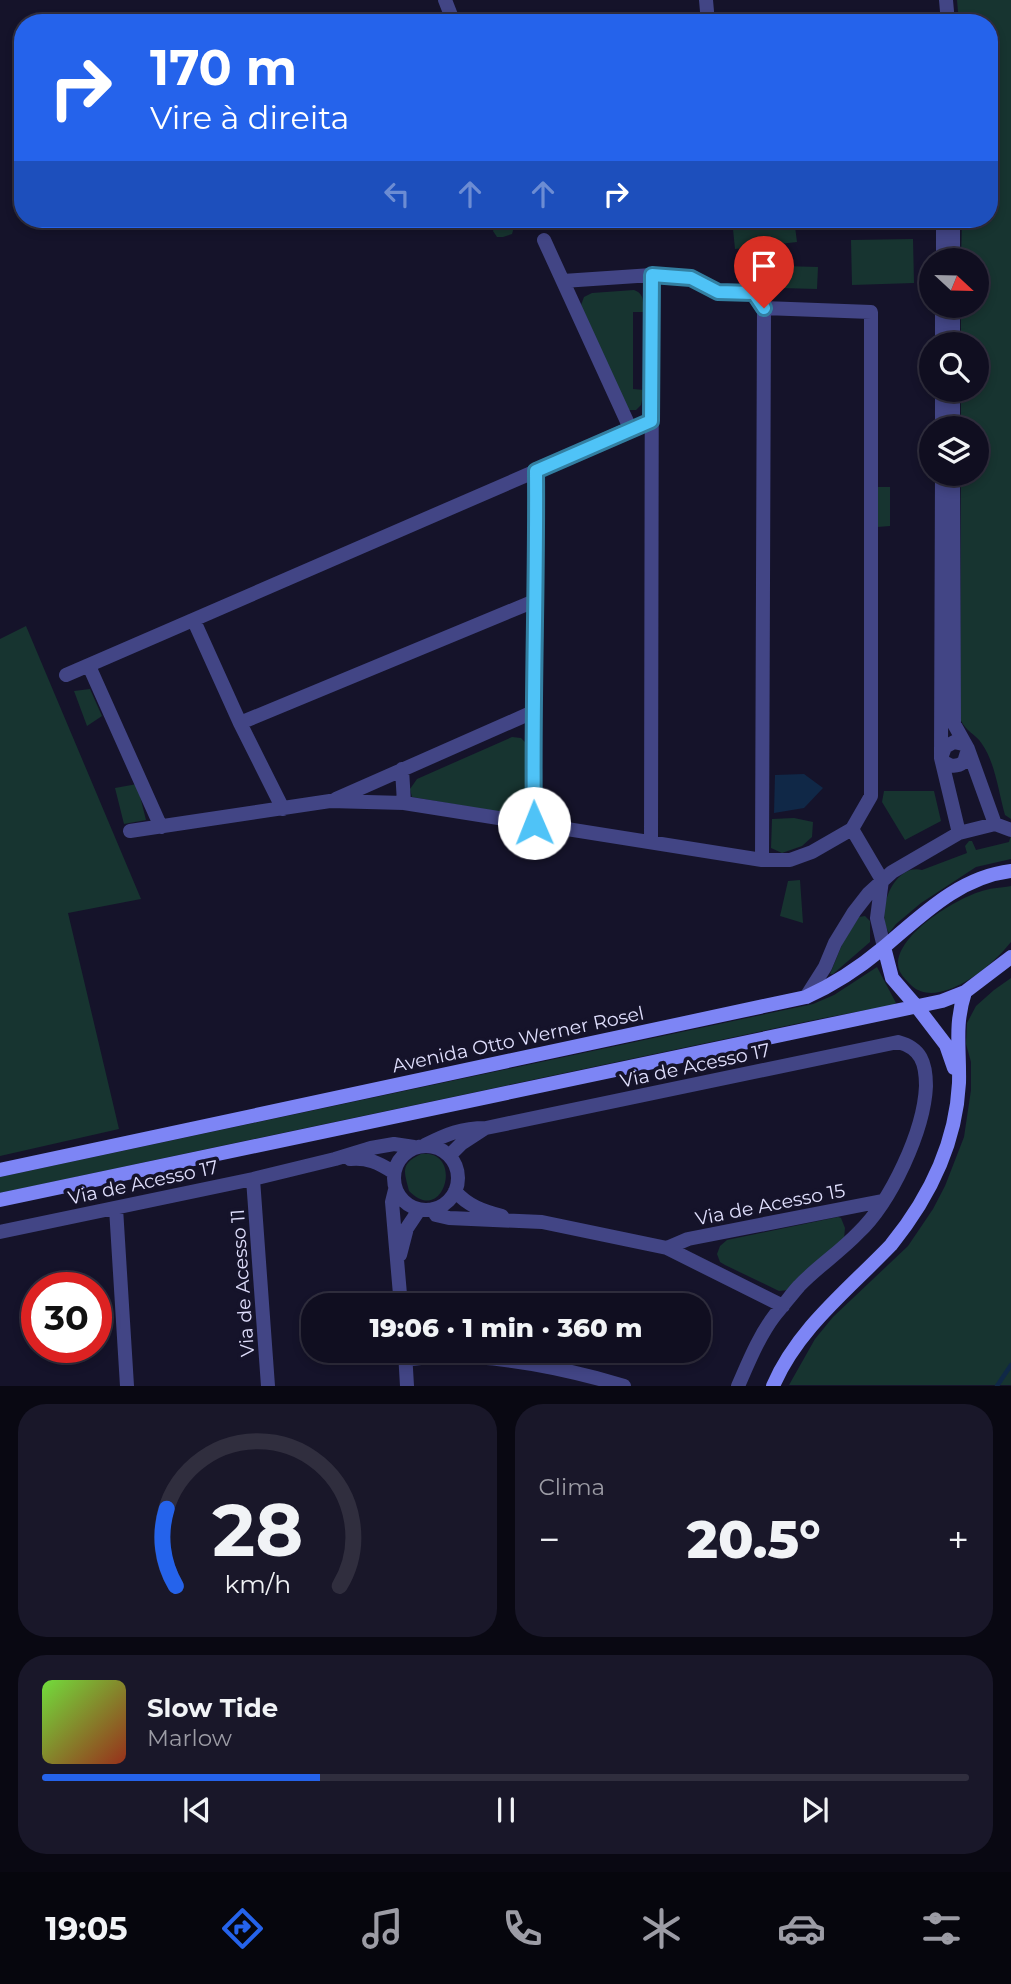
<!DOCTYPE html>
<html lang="pt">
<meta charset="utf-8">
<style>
body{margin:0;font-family:Montserrat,sans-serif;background:#191729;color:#f1f3f6;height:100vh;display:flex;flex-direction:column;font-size:26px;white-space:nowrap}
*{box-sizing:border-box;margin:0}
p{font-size:23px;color:#9c9ca5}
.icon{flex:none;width:38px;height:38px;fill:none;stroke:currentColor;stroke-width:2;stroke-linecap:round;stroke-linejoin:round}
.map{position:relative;height:1386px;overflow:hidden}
.side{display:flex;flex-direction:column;gap:18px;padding:18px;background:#090812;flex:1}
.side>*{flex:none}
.hud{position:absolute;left:14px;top:14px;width:984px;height:214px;border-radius:28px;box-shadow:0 4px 10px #0003,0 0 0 2px #302e3e;background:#2563eb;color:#fff;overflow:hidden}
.needle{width:46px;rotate:112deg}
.tools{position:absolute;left:919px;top:248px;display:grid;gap:14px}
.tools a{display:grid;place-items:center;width:70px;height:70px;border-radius:50%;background:#100e20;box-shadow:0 4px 10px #0003,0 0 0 2px #302e3e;font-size:35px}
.speed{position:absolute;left:21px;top:1272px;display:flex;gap:14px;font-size:35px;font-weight:700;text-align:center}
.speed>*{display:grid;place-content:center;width:91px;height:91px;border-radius:50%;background:#100e20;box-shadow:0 4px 10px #0003,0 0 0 2px #302e3e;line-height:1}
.speed .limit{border:10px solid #d22;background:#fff;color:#111}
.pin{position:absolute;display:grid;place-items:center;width:60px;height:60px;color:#fff;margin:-72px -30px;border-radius:50% 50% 50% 0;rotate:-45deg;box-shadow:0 0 7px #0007}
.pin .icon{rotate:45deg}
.me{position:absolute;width:77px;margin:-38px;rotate:359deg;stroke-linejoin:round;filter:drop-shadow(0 0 5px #0008)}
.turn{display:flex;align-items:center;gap:24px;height:147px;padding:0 21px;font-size:32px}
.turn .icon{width:91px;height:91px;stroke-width:2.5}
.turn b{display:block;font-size:49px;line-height:60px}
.lanes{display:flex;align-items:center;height:66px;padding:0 21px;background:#0003;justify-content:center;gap:35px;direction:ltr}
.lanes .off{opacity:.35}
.big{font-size:52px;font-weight:800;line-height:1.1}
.side .tile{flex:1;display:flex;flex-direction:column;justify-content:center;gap:10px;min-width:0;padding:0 24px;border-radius:28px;background:#191729}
.side .dial{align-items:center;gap:0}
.dial svg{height:182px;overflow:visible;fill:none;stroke:#302e3e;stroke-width:7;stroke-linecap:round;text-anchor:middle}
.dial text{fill:#f1f3f6;stroke:none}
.song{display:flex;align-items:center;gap:21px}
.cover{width:84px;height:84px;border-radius:10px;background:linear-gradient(135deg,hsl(100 70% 55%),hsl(10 70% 35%))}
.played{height:7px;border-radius:4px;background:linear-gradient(90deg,#2563eb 30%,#302e3e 30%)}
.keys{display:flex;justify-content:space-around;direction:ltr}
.heat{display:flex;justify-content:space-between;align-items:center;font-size:38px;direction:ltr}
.side .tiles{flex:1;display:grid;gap:18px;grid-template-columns:1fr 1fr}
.tile:last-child{grid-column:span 2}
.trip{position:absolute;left:301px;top:1293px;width:410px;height:70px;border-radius:28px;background:#100e20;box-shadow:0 4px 10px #0003,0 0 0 2px #302e3e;font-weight:800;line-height:70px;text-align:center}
.menu{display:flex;height:112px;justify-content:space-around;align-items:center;background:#06060d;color:#9c9ca5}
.menu .icon{width:49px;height:49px}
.menu .selected{color:#2563eb}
.menu b{font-size:32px;color:#f1f3f6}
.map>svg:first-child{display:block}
</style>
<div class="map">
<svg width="1011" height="1386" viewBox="0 0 1011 1386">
<rect width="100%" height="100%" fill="#15132a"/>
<path fill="#173430" d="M 957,0 L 1011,0 L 1011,819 L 1005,815 C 999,794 995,762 982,744 C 975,733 967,733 960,719 L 961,474 L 976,474 L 976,429 L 961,429 L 961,390 L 976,390 L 976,345 L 961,345 L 961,306 L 976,306 L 976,261 L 961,261 L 962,219 L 989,219 L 989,23 L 959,23 Z
M 732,219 L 794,219 L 797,242 L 735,249 Z
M 501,221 L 514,227 L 512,234 L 503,237 L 497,237 L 493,231 L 496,224 Z
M 913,239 L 914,283 L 852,285 L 851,240 Z
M 782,266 L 818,267 L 817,289 L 781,288 Z
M 634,290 C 645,294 643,302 643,312 L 633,312 L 633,389 L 644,390 L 641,405 L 636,410 L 628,410 L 581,305 L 584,297 L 592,293 Z
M 878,487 L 890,487 L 890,526 L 877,527 Z
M 26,626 L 141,899 L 68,913 L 119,1129 L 0,1156 L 0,639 Z
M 90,689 L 102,716 L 87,726 L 74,691 Z
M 512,737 L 521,738 L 528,745 L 529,803 L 523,812 L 518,815 L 412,797 L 410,789 L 417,779 Z
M 137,784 L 146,820 L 124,824 L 115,788 Z
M 884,791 L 934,791 L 941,821 L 905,840 L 882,802 Z
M 794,818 L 813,822 L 812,837 L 802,846 L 782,853 L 771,848 L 772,819 Z
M 1011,835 L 1011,859 L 976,867 L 921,903 L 896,924 L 889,933 C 875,913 893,863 922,870 L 967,853 L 965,846 L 969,841 L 972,841 L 976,850 L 1009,842 Z
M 800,880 L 803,923 L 780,916 L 788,881 Z
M 1011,886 L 1011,942 C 1005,949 999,956 992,962 C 975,978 934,1006 912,986 C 906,980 898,973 898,964 C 898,934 954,900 979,892 C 989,888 1000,888 1011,886 Z
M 865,916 L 870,921 L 870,942 L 833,974 L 830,974 L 843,942 L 859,917 Z
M 877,967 L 896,1003 L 893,1005 L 819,1019 L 0,1193 L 0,1177 L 813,1004 L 834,995 Z
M 1011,978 L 1011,1385 L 789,1385 L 815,1339 L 833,1317 L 908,1246 L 933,1209 L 945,1186 L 964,1137 L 971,1090 L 971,1062 L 966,1044 L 967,1023 L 976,1006 L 994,990 Z
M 421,1154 C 465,1149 444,1227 409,1191 C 404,1171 400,1164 421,1154 Z
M 838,1217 L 841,1218 L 845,1228 L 844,1239 L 789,1290 L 779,1291 L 725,1265 L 720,1262 L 717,1254 L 720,1246 L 727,1240 Z"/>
<path fill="#102847" d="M 804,774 L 823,788 L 804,808 L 774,813 L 775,775 Z"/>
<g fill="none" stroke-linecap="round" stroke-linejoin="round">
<path stroke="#102847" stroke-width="4.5" d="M 997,1386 L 1011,1365"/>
<path stroke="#424585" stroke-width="14" d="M 445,0 L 454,23
M 706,0 L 708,23
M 946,0 L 948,23
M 536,219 L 538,222
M 953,219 L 953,261
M 943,261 L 943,219
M 953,306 L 953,345
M 942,345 L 942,306
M 953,390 L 953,429
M 942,429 L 942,390
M 942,474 L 941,758 L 959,833
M 953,474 L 954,724 L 968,749 L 995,824
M 194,621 L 240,723 L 283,809
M 89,666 L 161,827
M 66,675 L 536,471 L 630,428 L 544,240
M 240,723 L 537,600
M 954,742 L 963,744 L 968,749 L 964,762 C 956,768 947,767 941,758 L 945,747 Z
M 402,769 L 404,803
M 336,799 L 533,712
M 534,823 C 533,706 537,589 536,471
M 852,829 L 882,880 L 877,918 L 884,947
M 130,831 L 330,801 L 404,803 L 762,860 L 790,860 L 812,852 L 852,829 L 871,796 L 871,312 L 764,308 L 754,293 L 718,292 L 691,278 L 652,275 L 563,281
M 651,842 L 652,275
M 762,860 L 764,308
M 806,997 L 825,967 L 835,943 L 854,912 L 868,894 L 892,872 L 959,833 L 995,824 L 1011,830
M 425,1145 C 447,1134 461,1128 486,1128 L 898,1042 C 921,1048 926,1063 926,1086 C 924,1131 891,1202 858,1233 C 840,1252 817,1267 799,1286 C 791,1295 783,1306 775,1315 C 759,1336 749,1361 738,1386
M394 1178a32 32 0 1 1 64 0a32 32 0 1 1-64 0Z
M 450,1155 L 461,1144 L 484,1129
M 350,1159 C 367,1157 379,1163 393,1172
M 253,1179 L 268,1386
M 395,1190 L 392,1202 L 401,1306
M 455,1191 C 468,1206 483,1211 502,1216
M 116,1208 L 127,1386
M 433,1209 L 436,1215 L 449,1218 L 542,1222 L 667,1248 L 783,1306
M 0,1232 L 253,1179 L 335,1159 L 371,1148 L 394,1144 L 414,1147
M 667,1248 L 688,1239 L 882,1201
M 400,1255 L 407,1228 L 419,1210
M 405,1352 L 407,1386
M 406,1359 C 418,1359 431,1356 443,1356 C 505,1356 565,1368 624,1386"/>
<path stroke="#7d85f5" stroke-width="14" d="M 884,947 L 892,978 L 917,1007 L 946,1045 L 954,1068
M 0,1170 L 806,997 C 835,984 859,968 883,948 C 921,916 959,877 1011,871
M 0,1200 L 942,1001 L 965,992 L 1011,957
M 773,1386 C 798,1328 849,1289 891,1245 C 929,1198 956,1143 959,1083 C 960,1049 954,1026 965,992"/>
</g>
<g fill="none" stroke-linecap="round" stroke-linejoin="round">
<g stroke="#337fa1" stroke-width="18">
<path id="route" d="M 534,823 C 532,706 537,589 536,471 L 651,421 L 652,275 L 691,278 L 718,292 L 754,293 L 764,308"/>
</g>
<use href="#route" stroke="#4fc3f7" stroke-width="12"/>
</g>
<g text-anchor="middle" stroke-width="7" stroke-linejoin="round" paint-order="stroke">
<g font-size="19" fill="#e0dffd" stroke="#15132a">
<text transform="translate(518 1039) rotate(-12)" y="7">Avenida Otto Werner Rosel</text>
<text transform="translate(695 1065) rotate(-12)" y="7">Via de Acesso 17</text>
<text transform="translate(143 1182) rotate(-12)" y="7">Via de Acesso 17</text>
<text transform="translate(770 1204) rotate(-11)" y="7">Via de Acesso 15</text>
<text transform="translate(242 1283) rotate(-94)" y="7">Via de Acesso 11</text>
</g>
</g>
</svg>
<div class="tools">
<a><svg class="needle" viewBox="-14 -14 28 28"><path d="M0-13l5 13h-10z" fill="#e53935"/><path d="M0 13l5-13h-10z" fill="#9c9ca5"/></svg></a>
<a><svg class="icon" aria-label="search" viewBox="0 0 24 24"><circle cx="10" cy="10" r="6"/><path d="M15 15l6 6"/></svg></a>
<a><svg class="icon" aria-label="layers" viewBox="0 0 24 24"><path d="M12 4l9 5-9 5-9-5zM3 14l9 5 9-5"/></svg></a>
</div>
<div class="speed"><div class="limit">30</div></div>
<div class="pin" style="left:764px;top:308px;background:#d93025"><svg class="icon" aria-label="arrive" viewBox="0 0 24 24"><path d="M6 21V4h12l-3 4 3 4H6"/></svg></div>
<svg class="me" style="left:534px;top:823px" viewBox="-20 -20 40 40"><circle r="19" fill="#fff"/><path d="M0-13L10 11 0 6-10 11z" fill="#4fc3f7"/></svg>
<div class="trip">19:06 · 1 min · 360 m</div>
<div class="hud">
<div class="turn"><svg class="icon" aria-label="right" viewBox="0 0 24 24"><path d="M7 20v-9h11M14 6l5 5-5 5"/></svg><div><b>170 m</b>Vire à direita</div></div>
<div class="lanes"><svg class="icon off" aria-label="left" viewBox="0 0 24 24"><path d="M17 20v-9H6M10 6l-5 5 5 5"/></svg><svg class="icon off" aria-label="ahead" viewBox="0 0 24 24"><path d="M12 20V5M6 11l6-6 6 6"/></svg><svg class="icon off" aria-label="ahead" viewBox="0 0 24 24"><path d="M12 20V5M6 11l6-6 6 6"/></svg><svg class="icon" aria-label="right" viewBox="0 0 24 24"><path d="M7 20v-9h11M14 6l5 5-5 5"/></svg></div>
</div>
</div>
<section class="side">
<div class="tiles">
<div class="tile dial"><svg viewBox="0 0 100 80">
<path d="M14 69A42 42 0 1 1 86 69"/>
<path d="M14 69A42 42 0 0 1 10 35" stroke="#2563eb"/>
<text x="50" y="56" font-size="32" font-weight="700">28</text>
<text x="50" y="72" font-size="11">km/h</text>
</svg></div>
<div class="tile"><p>Clima</p>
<div class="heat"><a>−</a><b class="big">20.5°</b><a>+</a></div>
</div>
<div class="tile">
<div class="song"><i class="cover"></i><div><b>Slow Tide</b><p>Marlow</p></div></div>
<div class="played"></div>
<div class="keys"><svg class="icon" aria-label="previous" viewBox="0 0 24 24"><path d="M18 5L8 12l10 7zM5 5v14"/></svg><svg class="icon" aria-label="pause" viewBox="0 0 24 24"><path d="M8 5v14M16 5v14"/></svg><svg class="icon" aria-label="next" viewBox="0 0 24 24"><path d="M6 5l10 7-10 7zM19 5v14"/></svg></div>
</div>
</div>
</section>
<nav class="menu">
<b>19:05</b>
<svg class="icon selected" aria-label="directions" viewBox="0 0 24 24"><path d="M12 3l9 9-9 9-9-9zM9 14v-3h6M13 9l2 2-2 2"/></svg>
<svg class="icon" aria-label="music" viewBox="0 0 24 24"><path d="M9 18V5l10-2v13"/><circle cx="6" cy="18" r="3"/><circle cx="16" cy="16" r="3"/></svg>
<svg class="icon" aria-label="phone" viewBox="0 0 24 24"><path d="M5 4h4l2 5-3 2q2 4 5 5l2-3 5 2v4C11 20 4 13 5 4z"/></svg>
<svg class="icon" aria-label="climate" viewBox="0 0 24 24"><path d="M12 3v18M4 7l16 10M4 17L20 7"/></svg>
<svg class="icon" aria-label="car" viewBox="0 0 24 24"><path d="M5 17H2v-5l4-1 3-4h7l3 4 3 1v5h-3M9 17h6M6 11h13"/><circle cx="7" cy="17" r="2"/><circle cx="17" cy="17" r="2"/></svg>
<svg class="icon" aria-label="filters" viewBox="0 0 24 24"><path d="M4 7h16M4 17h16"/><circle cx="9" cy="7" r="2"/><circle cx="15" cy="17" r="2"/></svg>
</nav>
